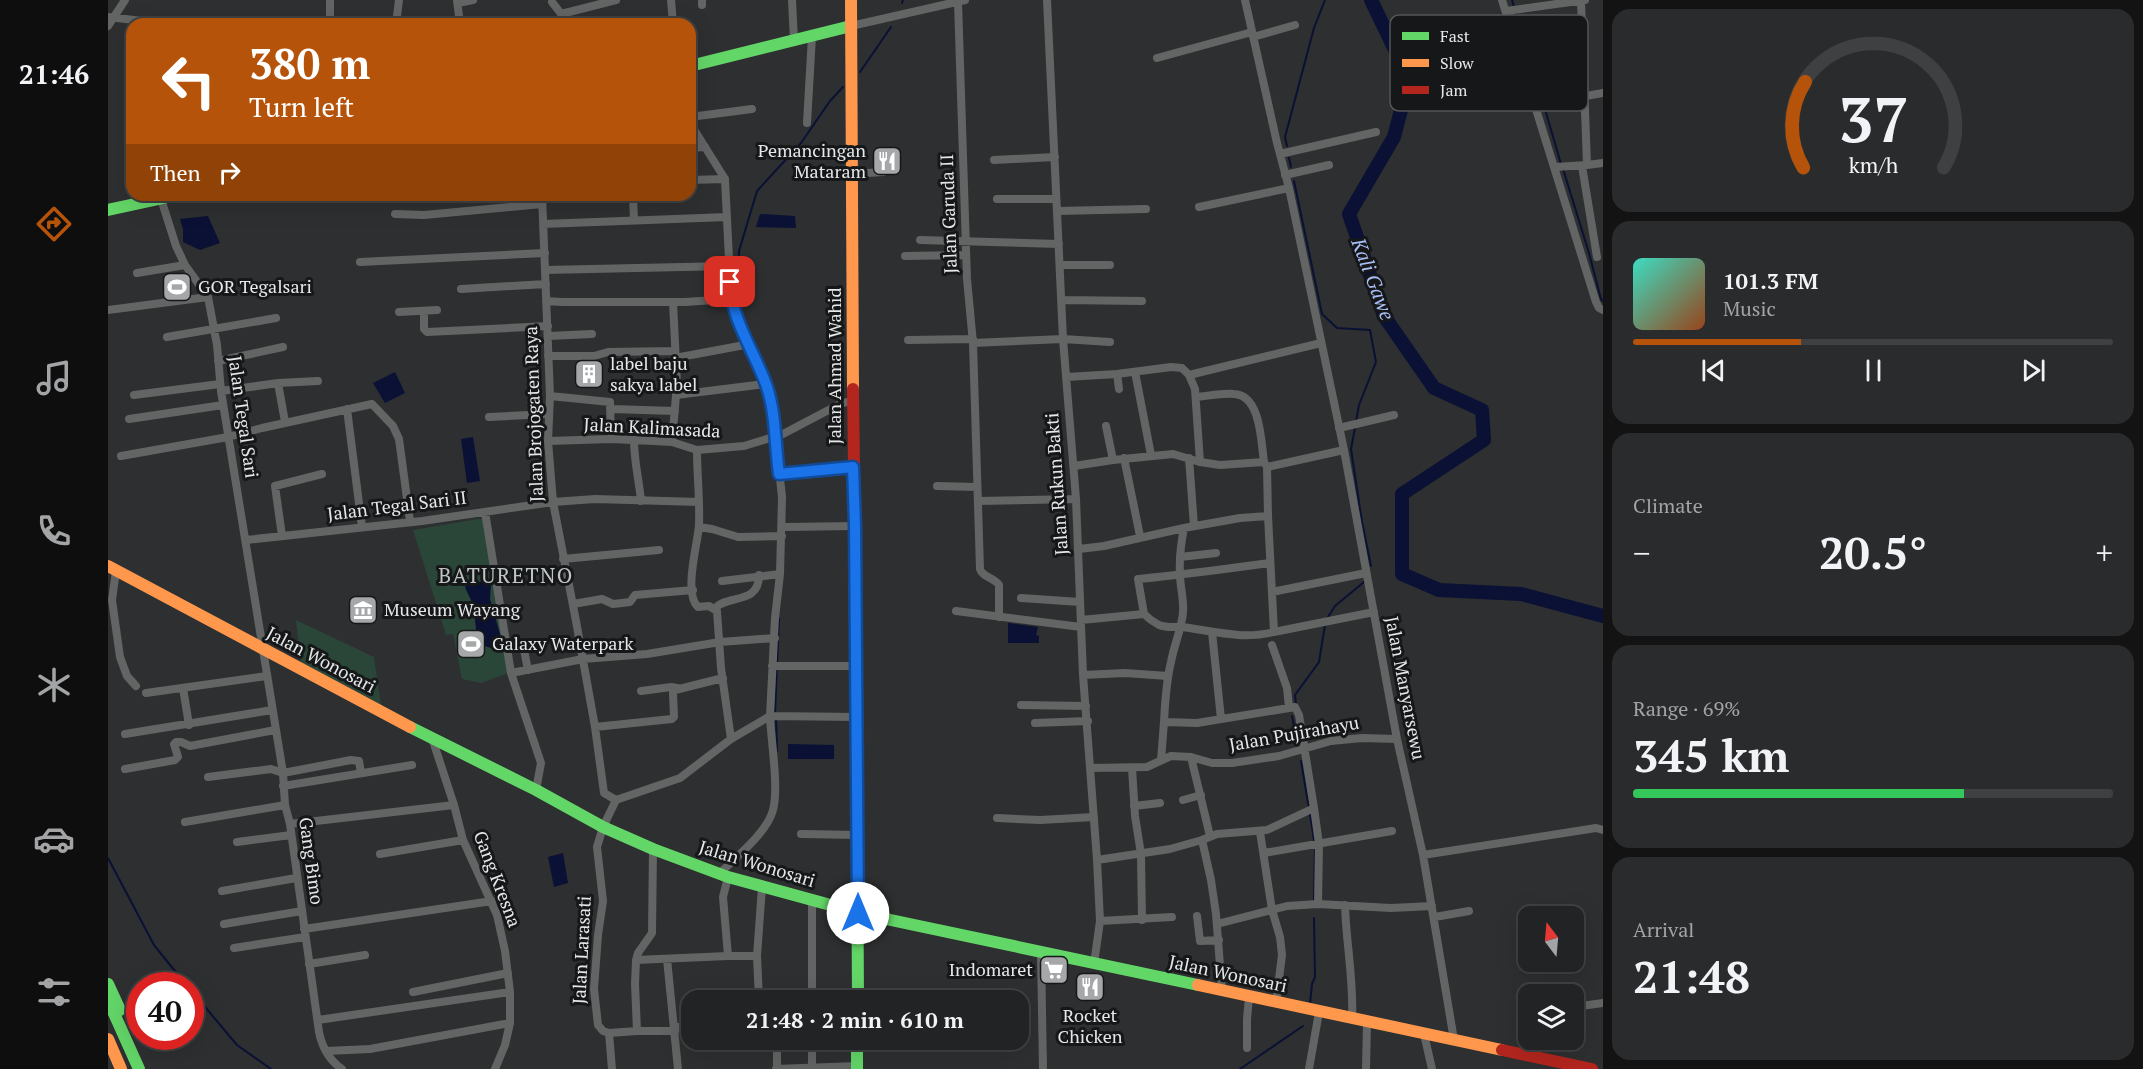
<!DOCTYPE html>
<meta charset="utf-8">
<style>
body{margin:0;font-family:"PT Serif",serif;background:#2a2b2c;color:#f1f3f6;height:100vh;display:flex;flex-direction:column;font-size:22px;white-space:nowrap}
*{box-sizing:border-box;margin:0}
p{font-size:20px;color:#a2a4a6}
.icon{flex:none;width:33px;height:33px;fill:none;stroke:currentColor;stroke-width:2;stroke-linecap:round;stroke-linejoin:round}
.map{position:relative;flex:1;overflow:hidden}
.panel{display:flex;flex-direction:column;gap:9px;padding:9px;background:#131314;width:540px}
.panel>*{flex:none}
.hud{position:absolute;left:18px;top:18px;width:570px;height:183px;border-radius:18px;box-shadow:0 6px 24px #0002,0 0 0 2px #3f4041;background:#b45309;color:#fff;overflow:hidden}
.needle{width:39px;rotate:344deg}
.fabs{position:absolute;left:1410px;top:906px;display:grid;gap:12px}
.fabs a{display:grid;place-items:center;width:66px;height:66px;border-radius:12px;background:#222324;box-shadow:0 6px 24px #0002,0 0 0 2px #3f4041;font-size:30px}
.speed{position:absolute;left:18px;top:972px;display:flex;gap:12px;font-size:30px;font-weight:700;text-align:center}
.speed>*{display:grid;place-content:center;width:78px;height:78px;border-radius:50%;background:#222324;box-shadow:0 6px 24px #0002,0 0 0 2px #3f4041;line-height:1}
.speed .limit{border:9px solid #d22;background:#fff;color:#111}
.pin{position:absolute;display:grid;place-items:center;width:51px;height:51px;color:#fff;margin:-26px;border-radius:12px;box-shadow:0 3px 9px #0006}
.me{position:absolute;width:66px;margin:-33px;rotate:0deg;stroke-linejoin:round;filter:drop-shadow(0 0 4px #0008)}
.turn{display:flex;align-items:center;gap:21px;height:126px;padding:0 24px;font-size:27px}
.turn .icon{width:78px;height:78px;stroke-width:2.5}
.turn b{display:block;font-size:42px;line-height:51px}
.then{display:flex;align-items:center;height:57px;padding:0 24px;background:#0003;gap:12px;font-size:22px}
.big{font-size:45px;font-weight:700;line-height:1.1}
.panel .widget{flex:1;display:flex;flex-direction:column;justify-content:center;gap:9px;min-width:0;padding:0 21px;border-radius:18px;background:#2a2b2c}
.panel .dial{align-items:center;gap:0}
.dial svg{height:156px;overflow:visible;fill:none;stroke:#3f4041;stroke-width:7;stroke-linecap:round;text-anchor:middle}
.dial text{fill:#f1f3f6;stroke:none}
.song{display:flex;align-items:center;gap:18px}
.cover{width:72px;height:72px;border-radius:9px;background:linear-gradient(135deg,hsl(170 70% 55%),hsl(20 70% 35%))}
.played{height:6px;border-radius:3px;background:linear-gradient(90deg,#b45309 35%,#3f4041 35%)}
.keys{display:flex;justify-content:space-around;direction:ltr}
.heat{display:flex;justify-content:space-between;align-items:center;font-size:33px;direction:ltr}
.charge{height:9px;border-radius:4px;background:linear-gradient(90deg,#34c759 69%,#3f4041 0)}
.trip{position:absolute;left:573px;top:990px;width:348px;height:60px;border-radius:18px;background:#222324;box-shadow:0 6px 24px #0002,0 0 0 2px #3f4041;font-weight:700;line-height:60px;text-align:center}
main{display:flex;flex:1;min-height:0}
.tabs{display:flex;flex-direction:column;width:108px;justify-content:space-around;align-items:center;background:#0e0e0e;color:#a2a4a6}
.tabs .icon{width:42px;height:42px}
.tabs .current{color:#b45309}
.tabs b{font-size:27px;color:#f1f3f6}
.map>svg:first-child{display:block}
</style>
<main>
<nav class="tabs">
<b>21:46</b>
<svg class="icon current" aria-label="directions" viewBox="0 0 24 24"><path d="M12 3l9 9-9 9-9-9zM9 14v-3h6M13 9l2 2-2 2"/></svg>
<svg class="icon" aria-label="music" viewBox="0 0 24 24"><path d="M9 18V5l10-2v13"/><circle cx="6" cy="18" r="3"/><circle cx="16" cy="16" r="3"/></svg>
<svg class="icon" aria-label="phone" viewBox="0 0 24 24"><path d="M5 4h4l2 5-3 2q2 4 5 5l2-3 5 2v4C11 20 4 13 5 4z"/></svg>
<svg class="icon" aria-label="climate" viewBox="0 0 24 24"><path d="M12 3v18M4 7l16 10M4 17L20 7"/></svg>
<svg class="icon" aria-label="car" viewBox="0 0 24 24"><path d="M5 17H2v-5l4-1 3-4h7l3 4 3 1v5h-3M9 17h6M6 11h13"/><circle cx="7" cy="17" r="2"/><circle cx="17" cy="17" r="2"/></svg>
<svg class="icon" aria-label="filters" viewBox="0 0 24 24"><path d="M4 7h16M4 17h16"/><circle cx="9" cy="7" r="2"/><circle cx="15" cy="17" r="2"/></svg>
</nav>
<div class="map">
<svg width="1495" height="1069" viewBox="0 0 1495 1069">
<rect width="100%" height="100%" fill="#2d2f30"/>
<path fill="#2a4638" d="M 376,518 L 400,673 L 373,683 L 354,679 L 345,634 L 338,635 L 305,530 Z
M 188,620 L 266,657 L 274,713 L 193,665 Z"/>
<path fill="#0a1134" d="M 652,214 L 687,216 L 688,228 L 648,227 Z
M 100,216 L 112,243 L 92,250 L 75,242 L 75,229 L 72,219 Z
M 287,372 L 297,393 L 277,403 L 265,383 Z
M 365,437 L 372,481 L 359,483 L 353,439 Z
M 380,581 L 383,583 L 382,599 L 394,641 L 385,648 C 364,647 369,620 365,605 C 363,599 359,593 357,587 L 363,583 Z
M 900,623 L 930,627 L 928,635 L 931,636 L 931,643 L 900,643 Z
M 680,744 L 726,745 L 726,759 L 680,759 Z
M 455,853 L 460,883 L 446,887 L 440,857 Z"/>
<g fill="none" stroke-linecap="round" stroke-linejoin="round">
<path stroke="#0a1134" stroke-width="2" d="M 1404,0 L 1434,101
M 794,3 L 795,0
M 752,72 L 783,27
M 1436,106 L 1453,164
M 1179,146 L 1177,137 L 1206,28 L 1217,0
M 1181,158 L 1183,167
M 1455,169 L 1481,253 L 1493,299 L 1495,301
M 1186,181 L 1214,314 L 1229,328 L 1262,330 L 1268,362 L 1251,405 L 1248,422
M 633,317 L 629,300 L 631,251 L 649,191 L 693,143 L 722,101 L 735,87
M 652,360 L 658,371 L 661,383
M 1247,428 L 1243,449 L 1254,522 L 1263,566
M 1220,617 L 1227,606 L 1256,582
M 1188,704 L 1187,695 L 1211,662 L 1217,625
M 667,712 L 671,619
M 1184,716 L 1190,747
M 668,718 L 669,751
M 1193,761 L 1201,808
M 1202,814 L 1206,840
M 0,858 L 46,945 L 79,986
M 1206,900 L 1207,849
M 82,989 L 129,1045 L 163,1069
M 1202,1004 L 1204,984 L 1207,977 L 1206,918
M 1132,1069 L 1195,1026"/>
<path stroke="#0a1134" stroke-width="14" d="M 1263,0 L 1301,79 L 1286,137 L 1241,214 L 1276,316 L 1326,388 L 1374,410 L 1376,440 L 1294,494 L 1294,574 L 1331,590 L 1413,594 L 1495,616"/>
<path stroke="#636565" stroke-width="8" d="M 222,0 L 222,24
M 349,0 L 352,24
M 563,0 L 565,24
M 594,0 L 594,5
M 684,0 L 686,41
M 939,0 L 955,339 L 968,499 L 975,675 L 989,860 L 992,921 L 986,964
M 1137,0 L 1169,143 L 1181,188 L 1236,450 L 1289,739 L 1315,855 L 1346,1040
M 1394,0 L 1488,302 L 1491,308 L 1495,310
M 1473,1 L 1479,165 L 1495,163
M 444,2 L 461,24
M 850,2 L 859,279 L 865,343 L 872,569 C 875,578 886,577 891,585 L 891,617
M 350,3 L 365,0
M 1398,11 L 1477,0
M 453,14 L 508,0
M 0,17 L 43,22 L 44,24
M 288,24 L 291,0
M 0,26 L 17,0
M 743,26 L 857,0
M 1145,37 L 1187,25
M 1049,58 L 1144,32
M 1428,105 L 1495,93
M 582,117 L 644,109
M 582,123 L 617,179 L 623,299 L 631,325 L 642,344 L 657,384 L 664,406 L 674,497 L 672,574
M 699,123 L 704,36
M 582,148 L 597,147
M 1172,154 L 1268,132
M 886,160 L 947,157
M 1474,166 L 1489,257
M 1447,167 L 1479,165
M 744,174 L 775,172
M 1177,175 L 1221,165
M 582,180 L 617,179
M 434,195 L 442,396 L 440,441 L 445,502 L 468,621 L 487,727 L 496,793 L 508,800
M 525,195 L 526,220
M 53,199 L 68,246 L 77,265 L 100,297 L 109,345 L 113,391 L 175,773 L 177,805 L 182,824 L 211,1032 C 214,1047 221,1060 234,1069
M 889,199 L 948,199
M 1091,207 L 1181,188
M 949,211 L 1038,209
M 287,214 L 316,215 L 434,204
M 435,224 L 619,217
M 812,240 L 951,244
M 797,256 L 858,255
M 252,262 L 437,253
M 952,265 L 1002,265
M 437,270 L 621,266
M 29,273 L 77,265
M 353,289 L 438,284
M 954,300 L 1034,301
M 438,301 L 454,302 L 577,302 L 623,299
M 0,310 L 100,297
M 291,312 L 329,310
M 316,312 L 316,329 L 319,332 L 440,326
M 440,336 L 484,334
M 59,337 L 168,318
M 800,340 L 865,339
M 865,343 L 955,339 L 1002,342
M 440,356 L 486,356 L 500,352 L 567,351
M 567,358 L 642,344
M 110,361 L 175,347
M 1027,372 L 1043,455
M 1009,374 L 1011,389
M 1081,375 L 1213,343
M 958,377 L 1009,374 L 1063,367 L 1074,368 L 1081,375 L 1087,389 L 1092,462 L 1065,454 L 1005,460 L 966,466
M 170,383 L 177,422
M 113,391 L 170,383 L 210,381
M 26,395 L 112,384
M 568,395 L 657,384
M 442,396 L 502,402 L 503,439
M 1088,397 C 1100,396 1113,393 1126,394 C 1153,395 1153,442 1156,462
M 239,409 L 254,527
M 503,409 L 567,411
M 381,417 L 441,414
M 21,419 L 115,405
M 998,426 L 1005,460
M 1231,428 L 1286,415
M 526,440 C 526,461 531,480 533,501
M 440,441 L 503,439 L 546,441 L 564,442 L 589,450 L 636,446 L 675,434 L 732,404 L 739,402 L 745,403
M 564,442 L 569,384 L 565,302
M 589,450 C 589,475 592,500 591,525 C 590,543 575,593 590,607 L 601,606 L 609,611 L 613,668 L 623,739
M 13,456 L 120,437 L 154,428 L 264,404 L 285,426 L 291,439 L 302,521
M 1016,458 L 1032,536
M 1081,458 L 1086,526
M 1092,462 L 1112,465 L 1156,462 L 1159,467 L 1160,516
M 1159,467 L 1236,450
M 671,474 L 745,467
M 829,486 L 869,487
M 870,501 L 968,499
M 377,512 L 403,673 L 433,763 L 428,790
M 591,527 L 604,529 L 630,537 L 674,536
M 678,527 L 747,526
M 174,536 L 167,486 L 214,474
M 138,540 L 314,521 L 445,502 L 487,499 L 591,502
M 971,549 L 996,546 L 1076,528
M 1072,557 L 1108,553
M 455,559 L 551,550
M 8,571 L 4,600 L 12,657 L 19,676 L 28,686
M 614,581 L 672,574 L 667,618 L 662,716 L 749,717
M 1164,592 L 1258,573
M 913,598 L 972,602
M 465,604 L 494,599 L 505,604 L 514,603 L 522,602 L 527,595 L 585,590
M 607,608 C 621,594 651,605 651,575
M 848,611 L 973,627
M 973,620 L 1036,614
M 1104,632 L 1113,719
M 1166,632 L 1266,612
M 415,645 L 420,670
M 1164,645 L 1179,688 L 1181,707
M 664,666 L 749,666
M 403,673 L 475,659 L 539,654 L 612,642 L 667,638
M 975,675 L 1017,673 L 1060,676
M 75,688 L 81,725
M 533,691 L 563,687 L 569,688
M 38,693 L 159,676
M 913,705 L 978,706
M 1056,722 C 1057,702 1058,682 1063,662 C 1066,645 1074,628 1075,612 C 1076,599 1072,587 1072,574 C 1071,558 1073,543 1076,528 L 1132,518 L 1160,516 L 1166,632 C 1135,640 1105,631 1074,627 C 1066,627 1058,628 1051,625 C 1045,622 1040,618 1036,614 L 1030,579 L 1031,579 C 1075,575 1118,569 1162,563
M 927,723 L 980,721
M 487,727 L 564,719 L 566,717 L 565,693 L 567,690 L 615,678
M 17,734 L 164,710
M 325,741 L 346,805 L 355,840 L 389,915 L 397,951 L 402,992 L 402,1023 L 397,1045 L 387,1069
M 1083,757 L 1102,836
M 1053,760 L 1056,722 L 1089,723 L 1187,707 L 1191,715 L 1206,808
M 983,768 L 1039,767 L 1063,756 L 1083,757 L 1104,763 L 1124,763 L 1171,756 L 1223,741 L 1254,738 L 1289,739
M 1024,768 L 1027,816 L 1033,854 L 1034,920
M 17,769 L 67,760 L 70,757 L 66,744 L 68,742 L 73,742 L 82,746 L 167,730
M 100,777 L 163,769 L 175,773 L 243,760 L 251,761 L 253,773
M 175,786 L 304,765
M 1075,800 L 1093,795
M 1026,806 L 1052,803
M 889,818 L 932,820 L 986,817
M 77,822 L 177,805
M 182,824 L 346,805
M 1152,832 L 1164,910 L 1172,937 L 1174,955 L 1168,1003
M 693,834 L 750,835
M 129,842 L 183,835
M 1156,853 L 1284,831
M 272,854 L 355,840
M 1315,855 L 1488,828 L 1495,830
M 989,860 L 1062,849 L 1094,840
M 620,877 L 615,897 L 620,956
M 114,891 L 188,878
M 1237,905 C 1238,943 1246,980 1244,1019
M 1089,916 L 1092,941 L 1111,940
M 1327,917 L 1361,911
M 992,921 L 1064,917
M 116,924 L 194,911
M 1109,924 L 1179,906 L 1210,904 L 1283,908 L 1324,906
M 196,929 L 384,901
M 126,948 L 197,937
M 933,952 L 935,1069
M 559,959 L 570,1069
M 528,960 L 620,956 L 649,956
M 201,964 L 257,955
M 1114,991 L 1108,914 L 1103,880 L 1094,840 L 1109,834 L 1159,830 L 1206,808 L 1211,844 L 1210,904
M 305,992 L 400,973
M 651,1000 L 649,956 L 654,887
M 704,1000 L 704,901
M 1466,1007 L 1495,1003
M 210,1020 L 402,992
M 566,1027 L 584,1027
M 529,1031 L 527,984 L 528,960 L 530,953 L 544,933 L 545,849
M 567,1031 L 529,1031 L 501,1033 L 495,1031 L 490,1025 L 486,989 L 490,935 L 495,901 L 489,847 L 495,827 L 508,800 L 572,778 L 623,739 L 662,716 C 663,741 671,787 665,810 C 659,833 628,857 611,874
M 501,1033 L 504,1069
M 1316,1034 L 1324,1069
M 669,1040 L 669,1069
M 1139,1048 L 1139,1019 L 1141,997
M 218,1051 L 262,1049 L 402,1023
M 704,1067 L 704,1040
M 668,1069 L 749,1066
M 1201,1069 L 1211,1012
M 1258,1069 L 1259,1022"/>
<path stroke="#63d668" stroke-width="12" d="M 582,66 L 743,26
M 0,210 L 69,195
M 302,727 L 428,790 L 495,827 L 545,849 L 620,877 L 759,915 L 1090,985
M 749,830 L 750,1000
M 0,984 L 12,1010
M 0,1000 L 31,1069
M 749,1040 L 749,1069"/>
<path stroke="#ff974d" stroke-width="12" d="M 743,0 L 745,389
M 0,566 L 302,727
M 748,627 L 749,830
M 1090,985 L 1394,1050
M 0,1039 L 13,1069"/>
<path stroke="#b3261e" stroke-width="12" d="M 745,389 L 748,627
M 1394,1050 L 1484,1069"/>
</g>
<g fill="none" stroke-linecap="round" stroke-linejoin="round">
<g stroke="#114b97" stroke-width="15">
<path id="route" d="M 622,282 C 623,320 647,352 659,387 C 668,414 667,446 671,474 L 745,467 L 747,526 L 750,913"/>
</g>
<use href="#route" stroke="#1a73e8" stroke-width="10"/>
</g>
<defs>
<g id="restaurant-square" transform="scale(1.5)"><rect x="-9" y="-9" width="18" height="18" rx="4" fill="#a5a7a8" stroke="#161718"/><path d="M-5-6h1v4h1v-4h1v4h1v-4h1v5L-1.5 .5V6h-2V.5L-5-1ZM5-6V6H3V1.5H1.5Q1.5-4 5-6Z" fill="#fff"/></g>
<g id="stadium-square" transform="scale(1.5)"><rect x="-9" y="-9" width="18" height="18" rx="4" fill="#a5a7a8" stroke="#161718"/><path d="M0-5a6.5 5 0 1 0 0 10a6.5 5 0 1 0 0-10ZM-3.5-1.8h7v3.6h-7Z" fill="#fff"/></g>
<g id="building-square" transform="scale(1.5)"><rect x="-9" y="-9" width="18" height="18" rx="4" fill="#a5a7a8" stroke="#161718"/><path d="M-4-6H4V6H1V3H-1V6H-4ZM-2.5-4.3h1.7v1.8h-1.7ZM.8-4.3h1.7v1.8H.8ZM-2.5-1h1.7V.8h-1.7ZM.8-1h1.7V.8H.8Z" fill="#fff"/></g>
<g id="museum-square" transform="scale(1.5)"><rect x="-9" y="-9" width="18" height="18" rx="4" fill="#a5a7a8" stroke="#161718"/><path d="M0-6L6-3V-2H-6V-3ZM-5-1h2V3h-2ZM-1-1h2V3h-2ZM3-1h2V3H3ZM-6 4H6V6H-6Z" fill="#fff"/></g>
<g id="supermarket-square" transform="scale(1.5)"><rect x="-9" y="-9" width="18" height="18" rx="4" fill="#a5a7a8" stroke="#161718"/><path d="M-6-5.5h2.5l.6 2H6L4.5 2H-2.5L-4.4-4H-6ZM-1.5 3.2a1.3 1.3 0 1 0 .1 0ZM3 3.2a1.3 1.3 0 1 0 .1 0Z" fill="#fff"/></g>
</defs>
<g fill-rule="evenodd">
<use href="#restaurant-square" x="779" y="161"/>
<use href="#stadium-square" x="69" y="287"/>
<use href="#building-square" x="481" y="374"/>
<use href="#museum-square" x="255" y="610"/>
<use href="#stadium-square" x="363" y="644"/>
<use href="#supermarket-square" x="946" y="970"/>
<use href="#restaurant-square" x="982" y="987"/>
</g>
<g text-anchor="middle" stroke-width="6" stroke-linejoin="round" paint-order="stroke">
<g font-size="18" fill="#e5e8e9" stroke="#161718" text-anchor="start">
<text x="758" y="157" text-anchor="end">Pemancingan<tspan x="758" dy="21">Mataram</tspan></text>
<text x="90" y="293">GOR Tegalsari</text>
<text x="502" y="370">label baju<tspan x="502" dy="21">sakya label</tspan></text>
<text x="276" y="616">Museum Wayang</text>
<text x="384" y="650">Galaxy Waterpark</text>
<text x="925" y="976" text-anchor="end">Indomaret</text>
<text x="982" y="1022" text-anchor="middle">Rocket<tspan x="982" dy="21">Chicken</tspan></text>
</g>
<g font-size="18" fill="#e5e8e9" stroke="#161718">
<text transform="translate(841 214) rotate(-92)" y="6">Jalan Garuda II</text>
<text transform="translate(727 366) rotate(-90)" y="6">Jalan Ahmad Wahid</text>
<text transform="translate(426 414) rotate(-92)" y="6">Jalan Brojogaten Raya</text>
<text transform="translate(135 417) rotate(82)" y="6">Jalan Tegal Sari</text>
<text transform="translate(544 428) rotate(3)" y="6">Jalan Kalimasada</text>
<text transform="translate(949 484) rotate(-94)" y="6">Jalan Rukun Bakti</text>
<text transform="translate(289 506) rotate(-7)" y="6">Jalan Tegal Sari II</text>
<text transform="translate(213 660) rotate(28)" y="6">Jalan Wonosari</text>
<text transform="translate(1297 688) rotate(79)" y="6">Jalan Manyarsewu</text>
<text transform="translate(1186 734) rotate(-10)" y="6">Jalan Pujirahayu</text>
<text transform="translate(203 861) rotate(82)" y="6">Gang Bimo</text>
<text transform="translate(649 864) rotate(17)" y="6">Jalan Wonosari</text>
<text transform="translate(389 879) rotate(69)" y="6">Gang Kresna</text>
<text transform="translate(474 950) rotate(-87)" y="6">Jalan Larasati</text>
<text transform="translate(1120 974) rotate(12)" y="6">Jalan Wonosari</text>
</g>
<g font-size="20" font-style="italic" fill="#a8bdf6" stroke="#161718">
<text transform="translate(1265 279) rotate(69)" y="7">Kali Gawe</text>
</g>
<g font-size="21" letter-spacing="1.5" fill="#bfc4c5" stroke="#161718">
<text x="398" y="583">BATURETNO</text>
</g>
</g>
<rect x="1282" y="15" width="198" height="96" rx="9" fill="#161718" stroke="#545657" stroke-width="1.5"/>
<rect x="1294" y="32" width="27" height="8" fill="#63d668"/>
<rect x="1294" y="59" width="27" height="8" fill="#ff974d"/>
<rect x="1294" y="86" width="27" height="8" fill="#b3261e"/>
<g font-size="16" fill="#e5e8e9">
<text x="1332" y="42">Fast</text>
<text x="1332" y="69">Slow</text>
<text x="1332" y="96">Jam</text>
</g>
</svg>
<div class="fabs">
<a><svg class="needle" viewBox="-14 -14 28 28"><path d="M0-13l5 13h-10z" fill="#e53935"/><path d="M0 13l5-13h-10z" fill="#a2a4a6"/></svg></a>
<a><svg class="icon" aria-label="layers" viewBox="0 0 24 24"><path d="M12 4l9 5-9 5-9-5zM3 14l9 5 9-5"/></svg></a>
</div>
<div class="speed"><div class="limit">40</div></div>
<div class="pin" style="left:622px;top:282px;background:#d93025"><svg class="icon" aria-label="arrive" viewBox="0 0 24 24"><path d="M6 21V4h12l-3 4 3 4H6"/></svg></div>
<svg class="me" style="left:750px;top:913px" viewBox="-20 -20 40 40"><circle r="19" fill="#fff"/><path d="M0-13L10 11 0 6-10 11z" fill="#1a73e8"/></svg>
<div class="trip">21:48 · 2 min · 610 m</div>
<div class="hud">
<div class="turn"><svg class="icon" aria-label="left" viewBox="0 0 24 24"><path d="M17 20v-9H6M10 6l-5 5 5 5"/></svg><div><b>380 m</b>Turn left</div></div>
<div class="then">Then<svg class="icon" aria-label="right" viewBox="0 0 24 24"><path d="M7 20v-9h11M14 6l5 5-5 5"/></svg></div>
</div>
</div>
<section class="panel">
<div class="widget dial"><svg viewBox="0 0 100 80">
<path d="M14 69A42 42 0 1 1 86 69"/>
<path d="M14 69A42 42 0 0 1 15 25" stroke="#b45309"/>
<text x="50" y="56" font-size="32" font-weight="700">37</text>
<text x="50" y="72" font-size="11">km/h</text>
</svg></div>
<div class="widget">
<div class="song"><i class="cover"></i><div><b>101.3 FM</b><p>Music</p></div></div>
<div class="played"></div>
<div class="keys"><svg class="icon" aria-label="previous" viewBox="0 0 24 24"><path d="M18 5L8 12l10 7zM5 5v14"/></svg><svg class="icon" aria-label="pause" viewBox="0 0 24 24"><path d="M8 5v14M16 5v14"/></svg><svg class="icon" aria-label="next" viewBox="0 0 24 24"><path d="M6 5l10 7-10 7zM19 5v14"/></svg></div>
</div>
<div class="widget"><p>Climate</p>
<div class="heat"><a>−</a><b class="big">20.5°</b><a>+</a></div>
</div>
<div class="widget"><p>Range · 69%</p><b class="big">345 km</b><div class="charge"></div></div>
<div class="widget"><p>Arrival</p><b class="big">21:48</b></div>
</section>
</main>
